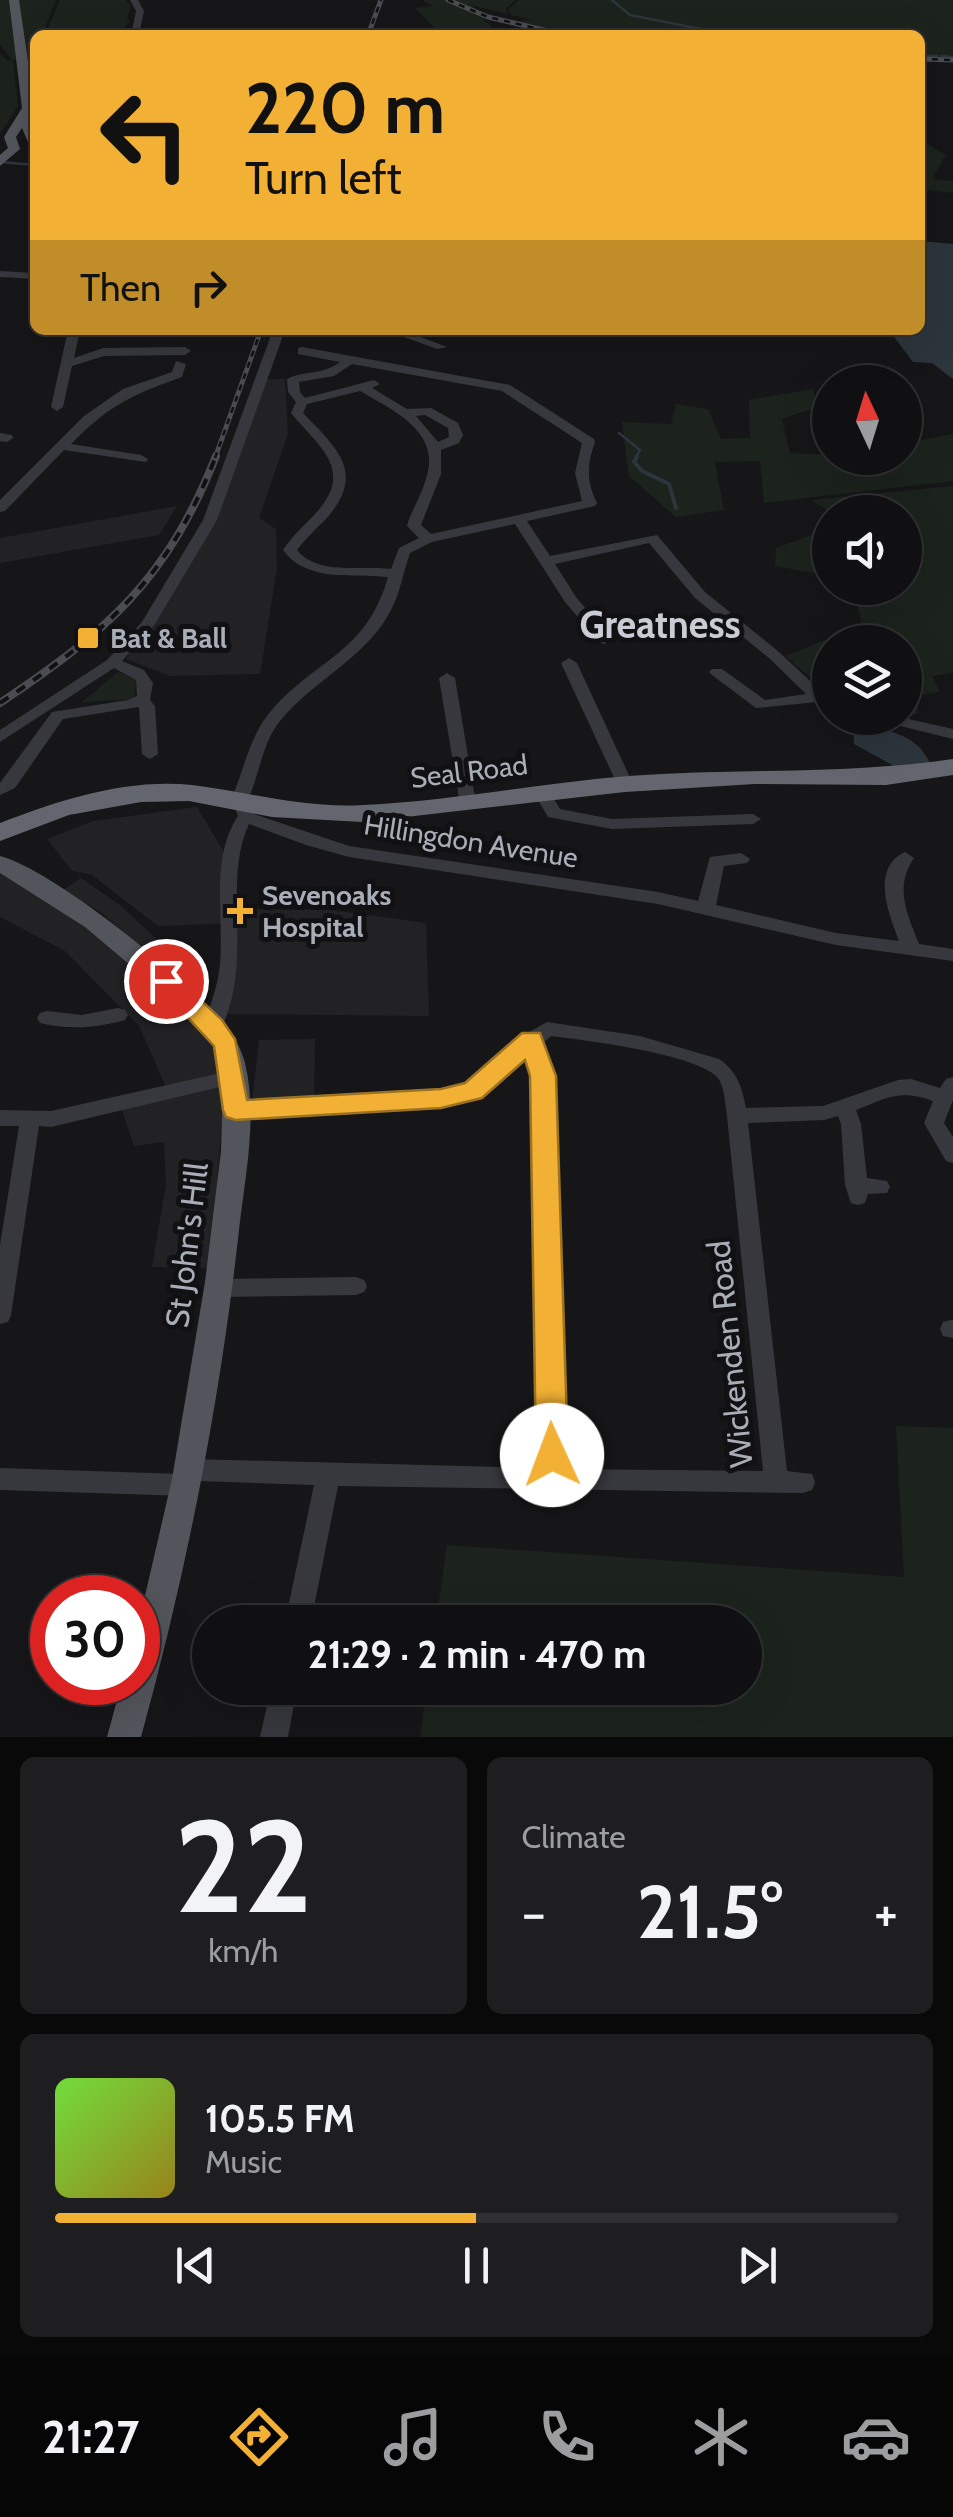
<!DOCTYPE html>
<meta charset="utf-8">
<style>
body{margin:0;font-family:Cabin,sans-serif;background:#1e1e20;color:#f1f3f6;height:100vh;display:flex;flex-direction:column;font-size:38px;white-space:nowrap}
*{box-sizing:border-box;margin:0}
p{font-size:32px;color:#9c9d9f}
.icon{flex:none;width:55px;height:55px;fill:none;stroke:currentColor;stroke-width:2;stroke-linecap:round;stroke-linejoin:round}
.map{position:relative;height:1737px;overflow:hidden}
.side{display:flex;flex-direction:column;gap:20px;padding:20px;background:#09090a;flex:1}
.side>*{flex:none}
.hud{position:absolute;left:30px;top:30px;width:895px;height:305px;border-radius:15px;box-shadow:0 10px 40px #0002,0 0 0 2px #303032;background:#f2b134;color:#111;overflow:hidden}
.needle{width:65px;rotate:356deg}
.buttons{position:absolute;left:812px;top:365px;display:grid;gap:20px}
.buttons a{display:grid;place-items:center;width:110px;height:110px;border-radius:50%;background:#101012;box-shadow:0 10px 40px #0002,0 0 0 2px #303032;font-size:50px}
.speed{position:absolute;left:30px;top:1575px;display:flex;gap:20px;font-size:50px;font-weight:700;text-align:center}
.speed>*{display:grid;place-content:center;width:130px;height:130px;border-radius:50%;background:#101012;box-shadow:0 10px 40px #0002,0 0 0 2px #303032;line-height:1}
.speed .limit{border:15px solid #d22;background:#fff;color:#111}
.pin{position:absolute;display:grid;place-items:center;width:85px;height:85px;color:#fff;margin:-42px;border:5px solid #fff;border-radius:50%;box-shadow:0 2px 10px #0007}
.me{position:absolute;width:110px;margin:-55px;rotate:358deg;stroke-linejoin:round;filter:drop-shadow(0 0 8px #0008)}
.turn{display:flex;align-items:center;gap:35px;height:210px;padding:0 50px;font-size:45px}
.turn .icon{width:130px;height:130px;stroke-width:2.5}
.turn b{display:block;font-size:70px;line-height:85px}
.then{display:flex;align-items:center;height:95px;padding:0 50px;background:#0003;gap:20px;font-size:38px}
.big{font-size:75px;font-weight:700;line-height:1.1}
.side .card{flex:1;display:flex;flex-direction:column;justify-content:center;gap:15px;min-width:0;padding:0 35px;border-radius:15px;background:#1e1e20}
.side .dial{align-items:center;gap:0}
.dial b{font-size:130px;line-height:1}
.song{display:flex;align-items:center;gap:30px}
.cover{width:120px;height:120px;border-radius:15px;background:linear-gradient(135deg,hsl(100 70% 55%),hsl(50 70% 35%))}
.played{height:10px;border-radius:5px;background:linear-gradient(90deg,#f2b134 50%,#303032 50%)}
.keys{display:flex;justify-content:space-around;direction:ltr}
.heat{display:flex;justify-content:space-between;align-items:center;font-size:55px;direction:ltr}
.side .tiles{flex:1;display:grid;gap:20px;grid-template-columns:1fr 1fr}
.card:last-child{grid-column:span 2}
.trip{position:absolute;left:192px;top:1605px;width:570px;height:100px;border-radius:50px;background:#101012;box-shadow:0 10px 40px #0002,0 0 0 2px #303032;font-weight:700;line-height:100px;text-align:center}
.tabs{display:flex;height:160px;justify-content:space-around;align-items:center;background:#060607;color:#9c9d9f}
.tabs .icon{width:70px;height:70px}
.tabs .selected{color:#f2b134}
.tabs b{font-size:45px;color:#f1f3f6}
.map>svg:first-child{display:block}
</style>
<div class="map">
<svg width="953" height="1737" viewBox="0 0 953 1737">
<rect width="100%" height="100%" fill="#161618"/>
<path fill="#222225" d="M 261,379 L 285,379 L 288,434 L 259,518 L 276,529 L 277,568 L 260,674 L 170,676 L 126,659 L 210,520 Z
M 177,506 L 159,535 L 0,563 L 0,538 Z
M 197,807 L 224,852 L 242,909 L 331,910 L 426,923 L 429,1016 L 222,1014 L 237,923 L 158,926 L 92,875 L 72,871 L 47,839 L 93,821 Z
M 0,867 L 41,888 L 212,1035 L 225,1074 L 211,1268 L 152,1267 L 166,1184 L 164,1142 L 134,1146 L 122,1110 L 170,1096 L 139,1026 L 65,951 L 0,917 Z
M 81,878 L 120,905 L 175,956 L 167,970 L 101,912 L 63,890 Z
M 315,1039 L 314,1100 L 252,1102 L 259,1040 Z"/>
<path fill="#1c231d" d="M 0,0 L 56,0 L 44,30 L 47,35 L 35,35 L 35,58 L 13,60 L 18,106 L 0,134 L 0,53 L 7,60 L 12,60 L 0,45 Z
M 60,0 L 126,0 L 131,6 L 127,18 L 130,21 L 122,29 L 49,35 L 47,30 Z
M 423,0 L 515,0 L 505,10 L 509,14 L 473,6 L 495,32 L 440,34 L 415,8 L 433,6 Z
M 519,0 L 953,0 L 953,58 L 920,58 L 920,35 L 570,35 L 514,22 L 533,20 L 512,15 L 508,10 Z
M 920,140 L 946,155 L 932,179 L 953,181 L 953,193 L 920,189 Z
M 813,389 L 817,407 L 782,419 L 790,453 L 905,458 L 905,443 L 953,434 L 953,481 L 764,503 L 760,461 L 715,462 L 724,510 L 676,517 L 629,476 L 622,422 L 671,424 L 676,404 L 708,409 L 721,439 L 750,438 L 749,400 Z
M 953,486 L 953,673 L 932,676 L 940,692 L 918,695 L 917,714 L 905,716 L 905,642 L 830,642 L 830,694 L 785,656 L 862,625 L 855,595 L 842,588 L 905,588 L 905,512 L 830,512 L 830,581 L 819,574 L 775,566 L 776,548 L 820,532 L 828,511 L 811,500 Z
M 118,672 L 136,680 L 134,699 L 82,702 Z
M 896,1426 L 953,1428 L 953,1737 L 420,1737 L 427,1688 L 745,1688 L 745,1622 L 436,1622 L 447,1545 L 904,1577 Z"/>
<path fill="#2c353c" d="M 920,241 L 953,244 L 953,379 L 932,363 L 913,362 L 889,330 L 920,330 Z
M 854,727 C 885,728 916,733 930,763 L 894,766 L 854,744 Z"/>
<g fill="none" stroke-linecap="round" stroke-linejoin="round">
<path stroke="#2c353c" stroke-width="2.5" d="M 612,0 L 630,15 L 731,35
M 920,56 L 937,56
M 941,56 L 953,57
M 0,162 L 35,165
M 619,433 L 640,450 L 636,458"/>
<path stroke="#2c353c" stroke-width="4" d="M 637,456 L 634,462 L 642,471 L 669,484 L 676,508"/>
<path fill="#37383d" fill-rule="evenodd" d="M 130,0 L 138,0 L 144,11 L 139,35 L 131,35 L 136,11 Z
M 0,271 L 35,273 L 35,279 L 0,277 Z
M 35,313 L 35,322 L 29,319 L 31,314 Z
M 68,330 L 80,330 L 74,358 L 103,348 L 185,347 L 191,351 L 185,355 L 104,356 L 72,366 L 63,407 L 57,411 L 51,407 Z
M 273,330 L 285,330 L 217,520 L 155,624 L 122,661 L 144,670 L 153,683 L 150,700 L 155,706 L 158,754 L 150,759 L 142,754 L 139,707 L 63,719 L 15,788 L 0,795 L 0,783 L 52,712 L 128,700 L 137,696 L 136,680 L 114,668 L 0,742 L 0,730 L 107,660 L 142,622 L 203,520 Z
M 385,330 L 402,330 L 447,347 L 437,349 Z
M 302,347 L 510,385 L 594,439 L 595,442 C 587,464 586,481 597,503 L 595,506 L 527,521 L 550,556 L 657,535 L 705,592 L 779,652 L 824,694 L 830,696 L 830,706 L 817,702 L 756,708 L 712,675 L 709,672 L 712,669 L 722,669 L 765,700 L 806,694 L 769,658 L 695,598 L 649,543 L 555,564 L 576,597 L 612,640 L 605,644 L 600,643 L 565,602 L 515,524 L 432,542 L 410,553 C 403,573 400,594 390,612 C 365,659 313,680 280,721 C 262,743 260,774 248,799 L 257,804 L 254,814 L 349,846 L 658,892 L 698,901 L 710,857 L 741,853 L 750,859 L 747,863 L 724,866 L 716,905 L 836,933 L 899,941 C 889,915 870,868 905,852 L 914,858 C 894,887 907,914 919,944 L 953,949 L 953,961 L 836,945 L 658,904 L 349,857 L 306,845 L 249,824 C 221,884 255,962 220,1031 L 206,1031 L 203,1026 C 210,1006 218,986 220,964 C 224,916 210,858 238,816 L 236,811 L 238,807 L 230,802 C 243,774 248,741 267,716 C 311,660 366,656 388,577 C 352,573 307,583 283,550 C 292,536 304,526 315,514 C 356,470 319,447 291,413 L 296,402 L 288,392 L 287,379 C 304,370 321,376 340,362 L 298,354 L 298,348 ZM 352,364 L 502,391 L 582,443 L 575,473 L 582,501 L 431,534 L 421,525 L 441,474 L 441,450 L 459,443 L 463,435 L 458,423 L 431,408 L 407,409 L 372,388 L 380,384 L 374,380 L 305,398 L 300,392 L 299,382 L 334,376 ZM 360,391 C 391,409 440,431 427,475 C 423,493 412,508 407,526 L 419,538 L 399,548 L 391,569 C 362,565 318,576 297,550 C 305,539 315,530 325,520 C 367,474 338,449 303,413 L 307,404 ZM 425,415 L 448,428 L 449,437 L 438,442 L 416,416 Z
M 176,361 L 186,364 L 182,377 C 133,394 108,406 71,444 L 141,455 L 148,459 L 146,462 L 64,450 L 5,511 L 0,512 L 0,500 L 84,416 L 123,389 L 172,372 Z
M 0,433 L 12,435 L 13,438 L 7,442 L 0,441 Z
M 569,658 L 577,663 L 633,784 L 631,788 L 619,788 L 617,784 L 561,663 Z
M 447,673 L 455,678 L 476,804 L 468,809 L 460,804 L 439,678 Z
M 878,718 L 904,718 L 953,729 L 953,739 L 880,721 Z
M 543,790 L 549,791 L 560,809 L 612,819 L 753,814 L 761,819 L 753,824 L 612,829 L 548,817 L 535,795 Z
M 118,1008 L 125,1010 L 128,1015 L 125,1020 C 96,1028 69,1030 40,1023 L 37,1018 L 40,1013 L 47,1011 L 82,1015 Z
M 547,1022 L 640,1036 L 719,1059 C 737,1071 742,1087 746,1108 L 823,1106 L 898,1080 L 911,1079 L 940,1088 L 946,1079 L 953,1077 L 953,1100 L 944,1123 L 953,1137 L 953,1163 L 946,1161 L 924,1123 L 933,1101 C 898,1089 888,1098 856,1110 L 861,1124 L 867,1178 L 887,1181 L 890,1187 L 887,1193 L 868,1194 L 865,1203 L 858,1205 L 851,1203 L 845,1185 L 841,1124 L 838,1116 L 824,1120 L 748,1123 L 787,1471 L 812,1474 L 815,1482 L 812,1490 L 803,1493 L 338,1486 L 311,1622 L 285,1622 L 314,1485 L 198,1481 L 200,1485 L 197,1493 L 188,1496 L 0,1490 L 0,1468 L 181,1474 L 179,1470 L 182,1462 L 191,1459 L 541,1468 L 533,1076 L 527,1057 L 480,1096 L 441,1105 L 236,1117 L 229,1115 L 226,1110 L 229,1105 L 236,1103 L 441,1091 L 467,1085 L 524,1035 ZM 551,1036 C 584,1040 698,1054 718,1078 C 725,1088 725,1104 727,1116 L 763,1471 L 565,1469 L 553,1076 L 542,1044 Z
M 234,1070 L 241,1072 L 244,1077 L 241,1082 L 51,1127 L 39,1126 L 11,1315 L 8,1322 L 0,1324 L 0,1245 L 19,1126 L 0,1126 L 0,1110 L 51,1111 Z
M 356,1277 L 364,1280 L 367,1286 L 364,1292 L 356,1295 L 218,1297 L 210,1294 L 207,1288 L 210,1282 L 218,1279 Z
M 951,1320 L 953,1320 L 953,1338 L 943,1336 L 940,1329 L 943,1322 Z
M 271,1688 L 297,1688 L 288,1737 L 260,1737 Z"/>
<path fill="#53555c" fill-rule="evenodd" d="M 9,0 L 19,0 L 35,109 L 35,142 L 28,142 L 22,128 L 16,137 L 20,149 L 0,166 L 0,155 L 8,148 L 4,137 L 22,108 Z
M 0,856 C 54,870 188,979 224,1023 C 234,1035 241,1049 245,1063 C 258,1117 245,1176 239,1230 C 220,1402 187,1570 141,1737 L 107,1737 L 122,1682 L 138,1682 L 138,1626 L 172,1479 L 205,1282 L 221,1151 L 223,1081 L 211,1041 L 169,998 L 85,927 L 0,873 Z"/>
<path fill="#63666e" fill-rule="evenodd" d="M 953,759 L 953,775 L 886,785 L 755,784 L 625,792 L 362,822 L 272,817 L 189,801 L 141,802 L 69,815 L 0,841 L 0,823 C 59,800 127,778 192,785 C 249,792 305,809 364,805 C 452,801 540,783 628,776 C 736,768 846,775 953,759 Z"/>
<g stroke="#4a4c52" stroke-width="5">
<path id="rail-far1" d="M 448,0 L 488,17 L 565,35
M 368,35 L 381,0
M 920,59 L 953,60
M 215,458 L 261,330"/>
</g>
<g stroke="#4a4c52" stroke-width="8">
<path id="rail" d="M 0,703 C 108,631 167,580 216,456"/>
</g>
<use href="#rail-far1" stroke="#111113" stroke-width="2.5" stroke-dasharray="6" stroke-linecap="butt"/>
<use href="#rail" stroke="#111113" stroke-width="4" stroke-dasharray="10" stroke-linecap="butt"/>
</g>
<path fill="#f2b134" stroke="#9d7322" stroke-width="2.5" d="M 166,973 L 174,975 L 222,1020 L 235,1039 L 247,1100 L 441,1089 L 465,1083 L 522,1033 L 540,1033 L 556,1076 L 568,1455 L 563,1465 L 552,1469 L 541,1465 L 536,1455 L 530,1076 L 525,1060 L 482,1098 L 441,1108 L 236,1120 L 226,1117 L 223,1110 L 214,1046 L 154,981 Z"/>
<g fill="#f2b134" stroke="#111113" stroke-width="4">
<rect x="76" y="626" width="24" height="24" rx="5"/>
<path d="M235 896h10v10h10v10h-10v10h-10v-10h-10v-10h10z"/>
</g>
<g text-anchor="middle" stroke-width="10" stroke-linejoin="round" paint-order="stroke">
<g font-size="28" font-weight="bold" fill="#a8adb8" stroke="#111113" text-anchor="start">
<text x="110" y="648">Bat &amp; Ball</text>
<text x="262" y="905">Sevenoaks<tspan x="262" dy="32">Hospital</tspan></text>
</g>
<g font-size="28" fill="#a8adb8" stroke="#111113">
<text transform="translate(469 771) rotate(-7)" y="10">Seal Road</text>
<text transform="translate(471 841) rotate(9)" y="10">Hillingdon Avenue</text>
</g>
<g font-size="32" fill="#a8adb8" stroke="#111113">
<text transform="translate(187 1245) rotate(-83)" y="11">St John's Hill</text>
<text transform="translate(730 1354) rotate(-96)" y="11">Wickenden Road</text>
</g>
<g font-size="38" font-weight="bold" fill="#c9ccd4" stroke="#111113">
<text x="660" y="638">Greatness</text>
</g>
</g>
</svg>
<div class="buttons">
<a><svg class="needle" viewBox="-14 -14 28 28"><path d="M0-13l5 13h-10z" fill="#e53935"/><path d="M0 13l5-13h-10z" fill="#9c9d9f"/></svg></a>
<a><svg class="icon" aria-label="sound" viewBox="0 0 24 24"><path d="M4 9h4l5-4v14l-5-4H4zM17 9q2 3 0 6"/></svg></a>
<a><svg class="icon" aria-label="layers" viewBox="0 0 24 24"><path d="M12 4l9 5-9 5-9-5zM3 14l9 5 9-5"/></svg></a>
</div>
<div class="speed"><div class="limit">30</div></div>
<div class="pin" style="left:166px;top:981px;background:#d93025"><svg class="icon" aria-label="arrive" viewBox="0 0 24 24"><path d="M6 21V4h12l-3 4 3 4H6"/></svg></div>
<svg class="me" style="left:552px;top:1455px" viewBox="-20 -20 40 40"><circle r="19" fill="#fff"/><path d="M0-13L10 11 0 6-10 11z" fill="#f2b134"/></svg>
<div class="trip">21:29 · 2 min · 470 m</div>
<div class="hud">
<div class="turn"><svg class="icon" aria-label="left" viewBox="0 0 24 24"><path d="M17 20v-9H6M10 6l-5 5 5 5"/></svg><div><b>220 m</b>Turn left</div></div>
<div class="then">Then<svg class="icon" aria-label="right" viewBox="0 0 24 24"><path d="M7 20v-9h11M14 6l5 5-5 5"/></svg></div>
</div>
</div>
<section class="side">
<div class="tiles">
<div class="card dial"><b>22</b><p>km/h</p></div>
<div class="card"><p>Climate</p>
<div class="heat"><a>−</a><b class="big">21.5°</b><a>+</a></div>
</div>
<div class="card">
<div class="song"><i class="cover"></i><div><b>105.5 FM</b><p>Music</p></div></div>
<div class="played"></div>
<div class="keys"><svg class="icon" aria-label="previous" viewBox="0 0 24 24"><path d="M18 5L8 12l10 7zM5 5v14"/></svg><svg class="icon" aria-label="pause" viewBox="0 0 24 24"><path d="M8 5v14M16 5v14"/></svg><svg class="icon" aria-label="next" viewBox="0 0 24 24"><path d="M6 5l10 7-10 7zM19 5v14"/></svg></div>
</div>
</div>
</section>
<nav class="tabs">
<b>21:27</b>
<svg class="icon selected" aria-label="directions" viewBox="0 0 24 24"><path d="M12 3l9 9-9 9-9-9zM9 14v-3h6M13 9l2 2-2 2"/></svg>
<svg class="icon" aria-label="music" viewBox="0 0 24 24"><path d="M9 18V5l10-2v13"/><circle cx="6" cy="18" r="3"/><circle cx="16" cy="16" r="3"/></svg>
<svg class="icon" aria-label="phone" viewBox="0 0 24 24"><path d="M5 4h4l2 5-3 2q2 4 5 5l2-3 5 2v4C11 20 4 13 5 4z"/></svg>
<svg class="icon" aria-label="climate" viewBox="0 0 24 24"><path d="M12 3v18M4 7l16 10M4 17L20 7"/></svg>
<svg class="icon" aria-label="car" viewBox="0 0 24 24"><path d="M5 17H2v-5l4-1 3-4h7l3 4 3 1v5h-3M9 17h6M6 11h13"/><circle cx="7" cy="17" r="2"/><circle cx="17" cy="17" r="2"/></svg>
</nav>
